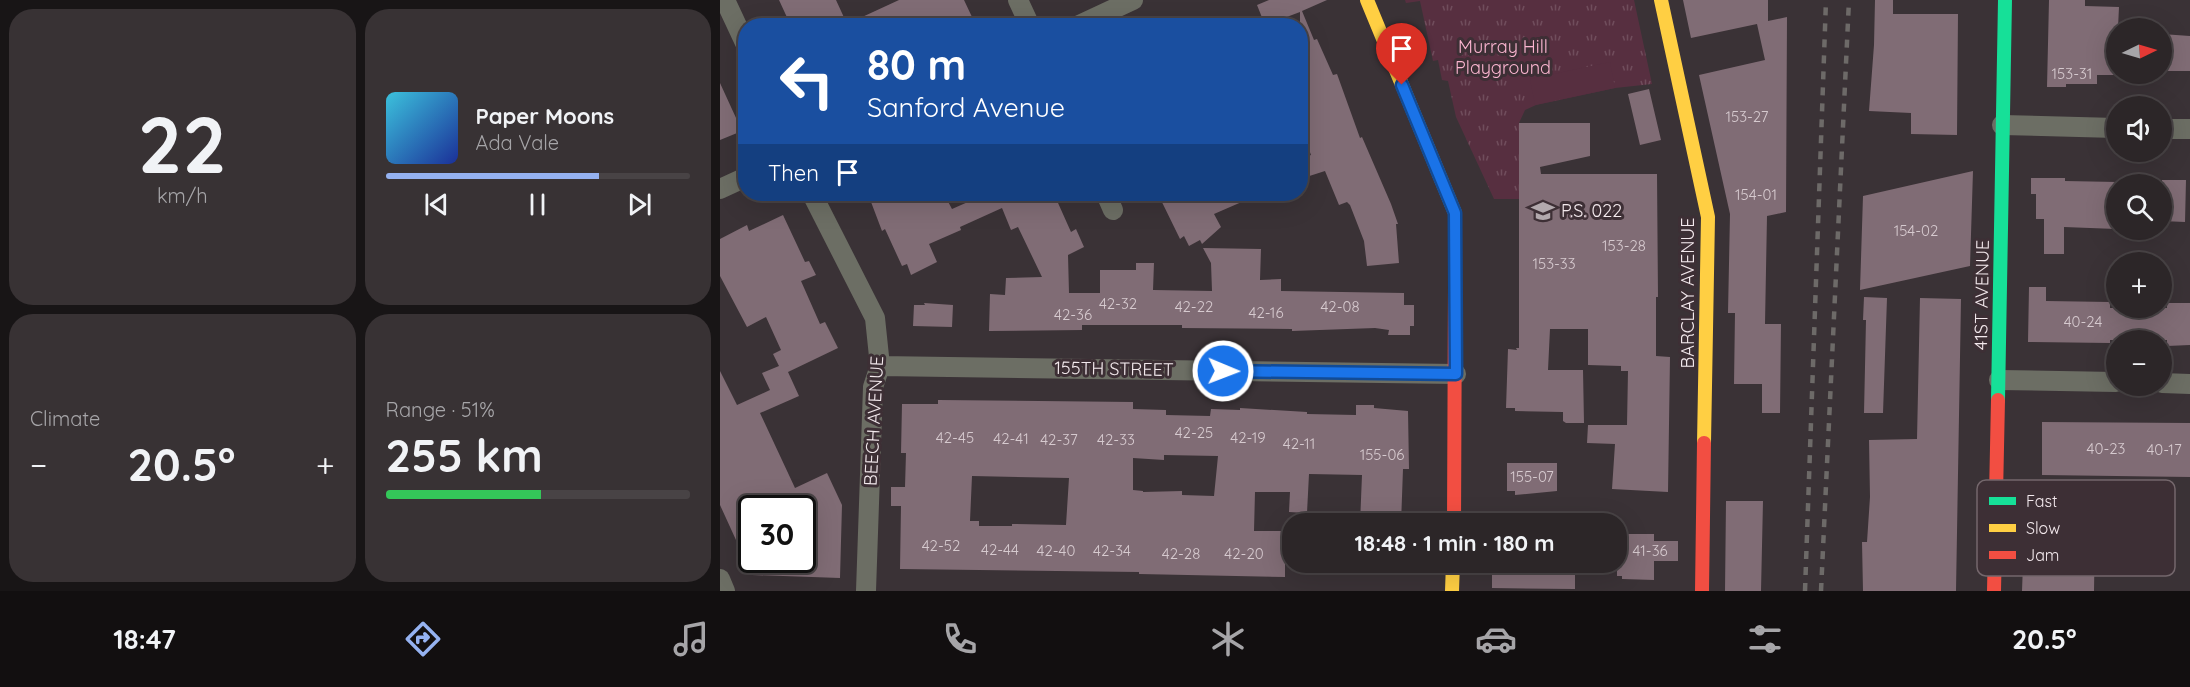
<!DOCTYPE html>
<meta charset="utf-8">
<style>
body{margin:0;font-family:Quicksand,sans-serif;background:#383234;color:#f1f3f6;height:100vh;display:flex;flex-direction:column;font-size:22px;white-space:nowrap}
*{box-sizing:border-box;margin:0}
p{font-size:20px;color:#a6a5a8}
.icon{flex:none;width:33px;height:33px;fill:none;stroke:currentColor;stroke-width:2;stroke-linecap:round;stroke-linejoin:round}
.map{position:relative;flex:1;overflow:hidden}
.details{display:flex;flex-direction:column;gap:9px;padding:9px;background:#181516;width:720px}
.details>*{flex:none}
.top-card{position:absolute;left:18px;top:18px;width:570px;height:183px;border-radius:24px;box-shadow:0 6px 24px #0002,0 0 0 2px #484345;background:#1a4fa0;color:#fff;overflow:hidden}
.needle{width:39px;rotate:85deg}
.controls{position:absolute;left:1386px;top:18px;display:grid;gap:12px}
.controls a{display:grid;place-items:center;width:66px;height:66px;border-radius:50%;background:#2c2628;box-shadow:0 6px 24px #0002,0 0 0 2px #484345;font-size:30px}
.speed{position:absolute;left:18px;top:495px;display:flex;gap:12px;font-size:30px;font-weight:700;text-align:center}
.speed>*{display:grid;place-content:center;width:78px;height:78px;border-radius:50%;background:#2c2628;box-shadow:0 6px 24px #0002,0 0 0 2px #484345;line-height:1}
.speed .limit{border:3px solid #111;border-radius:9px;background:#fff;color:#111}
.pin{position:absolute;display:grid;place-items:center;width:51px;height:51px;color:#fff;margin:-62px -26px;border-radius:50% 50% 50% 0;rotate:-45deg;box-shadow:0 0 6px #0007}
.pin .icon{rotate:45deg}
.me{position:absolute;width:66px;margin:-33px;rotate:91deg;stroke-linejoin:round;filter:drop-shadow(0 0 4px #0008)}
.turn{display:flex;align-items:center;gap:21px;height:126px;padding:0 30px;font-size:27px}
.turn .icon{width:78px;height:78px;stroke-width:2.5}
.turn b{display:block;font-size:42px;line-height:51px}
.then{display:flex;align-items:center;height:57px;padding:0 30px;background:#0003;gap:12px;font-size:22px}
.big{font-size:45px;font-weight:700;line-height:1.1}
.details .card{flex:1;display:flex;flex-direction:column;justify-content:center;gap:9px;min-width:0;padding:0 21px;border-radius:24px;background:#383234}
.details .dial{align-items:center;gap:0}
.dial b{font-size:78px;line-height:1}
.song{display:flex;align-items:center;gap:18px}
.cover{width:72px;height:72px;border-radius:9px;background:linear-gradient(135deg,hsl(190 70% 55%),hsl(230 70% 35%))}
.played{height:6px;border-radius:3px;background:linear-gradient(90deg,#95b2f1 70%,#484345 70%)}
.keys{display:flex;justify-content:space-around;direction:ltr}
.heat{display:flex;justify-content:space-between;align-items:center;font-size:33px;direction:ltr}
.charge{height:9px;border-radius:4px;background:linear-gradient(90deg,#34c759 51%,#484345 0)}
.details .tiles{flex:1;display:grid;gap:9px;grid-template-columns:repeat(2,1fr)}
.trip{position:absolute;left:562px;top:513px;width:345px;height:60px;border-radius:24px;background:#2c2628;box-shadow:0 6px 24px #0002,0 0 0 2px #484345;font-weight:700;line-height:60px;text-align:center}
.tabs{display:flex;height:96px;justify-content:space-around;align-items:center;background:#120f10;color:#a6a5a8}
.tabs .icon{width:42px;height:42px}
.tabs .active{color:#95b2f1}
.tabs b{font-size:27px;color:#f1f3f6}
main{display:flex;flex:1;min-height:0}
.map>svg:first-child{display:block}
</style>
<main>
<section class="details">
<div class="tiles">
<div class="card dial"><b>22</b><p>km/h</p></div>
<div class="card">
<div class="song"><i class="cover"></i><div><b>Paper Moons</b><p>Ada Vale</p></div></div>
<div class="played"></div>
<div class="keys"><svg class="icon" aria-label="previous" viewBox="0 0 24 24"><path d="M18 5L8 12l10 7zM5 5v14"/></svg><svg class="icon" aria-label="pause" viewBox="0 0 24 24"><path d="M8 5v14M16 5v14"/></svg><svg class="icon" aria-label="next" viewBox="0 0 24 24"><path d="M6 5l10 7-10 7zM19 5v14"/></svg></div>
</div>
<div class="card"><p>Climate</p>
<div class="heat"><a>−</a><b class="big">20.5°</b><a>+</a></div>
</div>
<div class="card"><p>Range · 51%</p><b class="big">255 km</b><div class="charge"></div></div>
</div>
</section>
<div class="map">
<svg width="1470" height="591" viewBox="0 0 1470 591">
<defs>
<pattern id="park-tufts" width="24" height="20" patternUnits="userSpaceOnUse" patternTransform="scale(1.5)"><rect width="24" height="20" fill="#572f40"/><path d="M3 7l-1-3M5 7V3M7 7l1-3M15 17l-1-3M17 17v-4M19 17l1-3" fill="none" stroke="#704d5c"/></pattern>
</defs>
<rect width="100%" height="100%" fill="#3a3236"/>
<path fill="url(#park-tufts)" d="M 685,0 L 914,0 L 932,84 L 895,88 L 816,105 L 805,110 L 799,123 L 799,199 L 774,199 L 736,117 L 728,81 L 722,80 L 718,60 L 713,61 L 700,1 L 686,3 Z"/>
<path fill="#572f40" d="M 890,62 L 895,88 L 815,105 L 810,79 Z"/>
<path fill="#806c75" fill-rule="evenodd" d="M 59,0 L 116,0 L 127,24 L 179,0 L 244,0 L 252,17 L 234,26 L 71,26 Z
M 549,0 L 607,0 L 582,11 L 594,40 L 597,39 L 613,75 L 617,74 L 640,138 L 642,137 L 671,204 L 678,224 L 676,224 L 679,263 L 647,266 L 644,241 L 630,205 L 627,202 L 619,205 L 605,171 L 580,179 L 580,159 L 591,155 L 582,130 L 587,128 L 585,124 L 587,123 L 580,106 L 580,12 L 545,25 L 537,5 Z
M 963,0 L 1048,0 L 1048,21 L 1067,17 L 1066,212 L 1047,216 L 1045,324 L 1061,324 L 1060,413 L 1042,413 L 1042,384 L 1014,384 L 1015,313 L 1008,313 L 1010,214 L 979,75 L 1045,60 L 1037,24 L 971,38 Z
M 1155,0 L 1173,0 L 1173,14 L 1238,14 L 1237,135 L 1191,134 L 1191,113 L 1149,111 L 1154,45 Z
M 1329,0 L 1365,0 L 1365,6 L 1399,7 L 1398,28 L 1396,28 L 1396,75 L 1377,75 L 1377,84 L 1346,84 L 1346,87 L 1327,87 Z
M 1442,34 L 1470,36 L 1470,71 L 1442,71 Z
M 0,83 L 22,131 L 0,140 Z
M 929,89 L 941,140 L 920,145 L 908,94 Z
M 799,123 L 870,123 L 870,156 L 820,167 L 821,174 L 937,174 L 938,297 L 936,297 L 936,356 L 950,357 L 948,492 L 892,489 L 895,444 L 867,443 L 868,425 L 907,425 L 908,371 L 901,371 L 901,366 L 868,365 L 868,329 L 830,329 L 828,370 L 863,370 L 864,423 L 846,423 L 843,421 L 843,412 L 795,411 L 795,408 L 786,408 L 788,349 L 797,350 L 796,348 L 799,348 Z
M 1253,171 L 1250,266 L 1140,290 L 1143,196 Z
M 1311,178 L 1345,178 L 1345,181 L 1397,182 L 1396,229 L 1344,227 L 1344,254 L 1324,254 L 1324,219 L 1316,219 L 1316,194 L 1311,194 Z
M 1442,180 L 1466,180 L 1465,222 L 1442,221 Z
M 148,194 L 224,194 L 232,209 L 266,194 L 334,194 L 351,232 L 356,229 L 364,247 L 348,255 L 349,293 L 380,293 L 380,270 L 416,270 L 416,263 L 434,263 L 433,290 L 492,291 L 491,263 L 483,248 L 541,249 L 540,280 L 561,279 L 561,291 L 684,293 L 684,305 L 694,305 L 694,326 L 690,326 L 690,335 L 668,335 L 669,330 L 655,328 L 572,331 L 572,329 L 462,328 L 462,325 L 362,325 L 362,330 L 269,331 L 270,294 L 285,295 L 286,278 L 322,277 L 298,227 L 291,230 L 282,208 L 240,227 L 241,230 L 209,244 L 217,262 L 191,275 L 187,264 L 182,266 L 165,229 L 162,231 Z
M 438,194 L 540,194 L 494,214 L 501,227 L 482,244 L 480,240 L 469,246 L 464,236 L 460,239 Z
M 63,215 L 85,262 L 89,261 L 96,275 L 81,281 L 100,324 L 105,322 L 118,348 L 68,372 L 79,396 L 40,413 L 75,488 L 107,473 L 122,505 L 120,578 L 32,575 L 0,505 L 0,371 L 17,405 L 50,390 L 42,373 L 59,366 L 53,354 L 61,350 L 46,317 L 27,327 L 0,276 L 0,239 L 27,225 L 29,231 ZM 32,508 L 82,508 L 82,560 L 32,560 Z
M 1309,287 L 1326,287 L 1326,301 L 1390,302 L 1390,308 L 1447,308 L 1447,303 L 1470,303 L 1470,345 L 1447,346 L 1447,340 L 1390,340 L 1390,343 L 1308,342 Z
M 1144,297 L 1167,298 L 1163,413 L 1144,413 L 1146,320 L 1143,320 Z
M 1200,298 L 1241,299 L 1236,591 L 1143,591 L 1142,542 L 1147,542 L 1150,497 L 1149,440 L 1197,439 Z
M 204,303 L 233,305 L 232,327 L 193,326 L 194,305 L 205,305 Z
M 218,400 L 413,402 L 413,409 L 446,410 L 446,415 L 490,416 L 491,409 L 520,410 L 520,408 L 587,412 L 587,414 L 636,415 L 636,405 L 654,405 L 654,408 L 688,411 L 689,469 L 683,469 L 681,524 L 640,524 L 642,475 L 589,474 L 587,513 L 569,512 L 570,492 L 535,492 L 534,531 L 565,531 L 565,577 L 419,574 L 419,572 L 180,569 L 181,506 L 171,506 L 171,487 L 185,487 L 186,453 L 181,453 L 182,404 L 218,404 ZM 444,455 L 498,456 L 494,496 L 462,495 L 462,491 L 423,492 L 423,491 L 413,490 L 413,458 L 444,460 ZM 252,476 L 349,478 L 346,525 L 292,524 L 292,526 L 259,526 L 259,521 L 250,521 Z
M 1322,422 L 1470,423 L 1470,477 L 1322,475 Z
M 787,463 L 837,463 L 837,491 L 795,495 L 795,491 L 787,491 Z
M 1006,501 L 1043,501 L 1041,591 L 1005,591 Z
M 1305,509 L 1373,511 L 1373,528 L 1375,528 L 1374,591 L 1302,591 Z
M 897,534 L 934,534 L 934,541 L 958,541 L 958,561 L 934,561 L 934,580 L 902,579 L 902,576 L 897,576 Z
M 772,562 L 855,562 L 855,589 L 772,588 Z"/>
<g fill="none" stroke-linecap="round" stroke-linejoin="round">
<path stroke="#6c6e64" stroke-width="20" d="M 5,0 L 26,45
M 298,0 L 310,26
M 357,26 L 413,0
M 1282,125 L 1396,128
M 1442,129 L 1470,129
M 0,189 L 26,177
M 92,194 L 155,318 L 160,366 L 153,387 L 146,591
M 386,194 L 393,210
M 160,366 L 736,374
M 1279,380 L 1396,382
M 1442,383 L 1470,384
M 0,579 L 5,591"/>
<path stroke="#16e098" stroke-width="14" d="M 1278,400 L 1285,0"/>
<path stroke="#ffcf43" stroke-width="14" d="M 647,0 L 735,213 L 735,286
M 941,0 L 988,217 L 984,443
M 732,591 L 733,562"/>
<path stroke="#f24e42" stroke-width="14" d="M 734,524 L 735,286
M 982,591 L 984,443
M 1274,591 L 1278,400"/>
<path stroke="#6d6a68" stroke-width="4.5" stroke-dasharray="8 8" stroke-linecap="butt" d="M 1085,591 L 1106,0
M 1101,591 L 1129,0"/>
</g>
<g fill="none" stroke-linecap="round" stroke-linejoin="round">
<g stroke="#114b97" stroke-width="15">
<path id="route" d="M 503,371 L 736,374 L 735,213 L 682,85"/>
</g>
<use href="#route" stroke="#1a73e8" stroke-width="10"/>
</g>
<defs>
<g id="school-bare" transform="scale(1.8)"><path d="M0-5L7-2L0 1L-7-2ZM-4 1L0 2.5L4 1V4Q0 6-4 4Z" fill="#b2a9ad" stroke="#3d2f35" stroke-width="2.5" paint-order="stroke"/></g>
</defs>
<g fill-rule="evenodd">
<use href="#school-bare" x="823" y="211"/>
</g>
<g text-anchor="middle" stroke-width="6" stroke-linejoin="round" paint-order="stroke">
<g font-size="15" fill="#d6cacf">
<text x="1352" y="79">153-31</text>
<text x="1027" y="122">153-27</text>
<text x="1036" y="200">154-01</text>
<text x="1196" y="236">154-02</text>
<text x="904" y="251">153-28</text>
<text x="834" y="269">153-33</text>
<text x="398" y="309">42-32</text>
<text x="474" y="312">42-22</text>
<text x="620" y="312">42-08</text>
<text x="546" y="318">42-16</text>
<text x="353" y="320">42-36</text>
<text x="1363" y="327">40-24</text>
<text x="474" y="438">42-25</text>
<text x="235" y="443">42-45</text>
<text x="528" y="443">42-19</text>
<text x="291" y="444">42-41</text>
<text x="339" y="445">42-37</text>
<text x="396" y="445">42-33</text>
<text x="579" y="449">42-11</text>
<text x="1386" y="454">40-23</text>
<text x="1444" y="455">40-17</text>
<text x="662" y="460">155-06</text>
<text x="812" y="482">155-07</text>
<text x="221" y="551">42-52</text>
<text x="280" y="555">42-44</text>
<text x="336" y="556">42-40</text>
<text x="392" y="556">42-34</text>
<text x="930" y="556">41-36</text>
<text x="461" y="559">42-28</text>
<text x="524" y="559">42-20</text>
</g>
<g font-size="18" fill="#fbb5d0" stroke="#3d2f35">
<text x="783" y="53">Murray Hill<tspan x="783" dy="21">Playground</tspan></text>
</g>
<g font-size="18" fill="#f3e9ed" stroke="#3d2f35" text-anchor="start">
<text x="841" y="217">P.S. 022</text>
</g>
<g font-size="18" fill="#f3e9ed" stroke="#3d2f35">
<text transform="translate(968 293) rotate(-90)" y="6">BARCLAY AVENUE</text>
<text transform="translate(1262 295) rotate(-89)" y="6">41ST AVENUE</text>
<text transform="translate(394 369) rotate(1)" y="6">155TH STREET</text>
<text transform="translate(154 421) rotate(-87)" y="6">BEECH AVENUE</text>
</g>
</g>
<rect x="1257" y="480" width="198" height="96" rx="9" fill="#3d2f35" stroke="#74676c" stroke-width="1.5"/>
<rect x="1269" y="497" width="27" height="8" fill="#16e098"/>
<rect x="1269" y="524" width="27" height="8" fill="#ffcf43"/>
<rect x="1269" y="551" width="27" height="8" fill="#f24e42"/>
<g font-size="16" fill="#f3e9ed">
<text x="1306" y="507">Fast</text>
<text x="1306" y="534">Slow</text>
<text x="1306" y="561">Jam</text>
</g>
</svg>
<div class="controls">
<a><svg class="needle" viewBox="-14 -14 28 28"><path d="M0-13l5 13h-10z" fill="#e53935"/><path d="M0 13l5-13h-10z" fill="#a6a5a8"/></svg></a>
<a><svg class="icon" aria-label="sound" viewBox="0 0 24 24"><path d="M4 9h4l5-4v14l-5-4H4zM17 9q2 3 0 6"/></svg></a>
<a><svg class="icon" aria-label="search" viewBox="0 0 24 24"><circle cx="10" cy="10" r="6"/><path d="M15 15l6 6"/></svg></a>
<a>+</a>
<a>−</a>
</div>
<div class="speed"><div class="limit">30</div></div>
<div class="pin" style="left:682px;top:85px;background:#d93025"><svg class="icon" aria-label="arrive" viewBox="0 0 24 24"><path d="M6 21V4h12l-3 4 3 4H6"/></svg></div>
<svg class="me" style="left:503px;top:371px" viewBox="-20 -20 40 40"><circle r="17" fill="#1a73e8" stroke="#fff" stroke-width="3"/><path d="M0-11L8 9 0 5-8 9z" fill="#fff"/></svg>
<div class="trip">18:48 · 1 min · 180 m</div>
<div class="top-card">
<div class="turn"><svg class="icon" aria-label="left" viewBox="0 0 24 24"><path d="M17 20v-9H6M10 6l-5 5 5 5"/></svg><div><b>80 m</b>Sanford Avenue</div></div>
<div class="then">Then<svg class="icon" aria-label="arrive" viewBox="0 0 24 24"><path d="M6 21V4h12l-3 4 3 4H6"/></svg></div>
</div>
</div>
</main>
<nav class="tabs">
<b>18:47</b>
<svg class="icon active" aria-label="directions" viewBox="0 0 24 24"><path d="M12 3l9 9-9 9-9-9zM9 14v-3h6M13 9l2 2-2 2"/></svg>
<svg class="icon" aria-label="music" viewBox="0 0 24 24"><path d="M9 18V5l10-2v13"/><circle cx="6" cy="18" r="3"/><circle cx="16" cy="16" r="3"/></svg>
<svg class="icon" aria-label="phone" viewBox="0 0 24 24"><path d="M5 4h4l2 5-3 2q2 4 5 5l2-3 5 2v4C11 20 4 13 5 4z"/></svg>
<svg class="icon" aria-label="climate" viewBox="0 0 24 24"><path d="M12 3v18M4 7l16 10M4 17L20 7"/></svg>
<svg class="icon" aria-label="car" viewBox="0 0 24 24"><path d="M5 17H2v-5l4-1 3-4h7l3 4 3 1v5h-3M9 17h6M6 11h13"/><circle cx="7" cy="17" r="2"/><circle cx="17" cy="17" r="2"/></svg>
<svg class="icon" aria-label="filters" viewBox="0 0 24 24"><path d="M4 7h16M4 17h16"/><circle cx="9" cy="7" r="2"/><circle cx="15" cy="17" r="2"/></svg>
<b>20.5°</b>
</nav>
